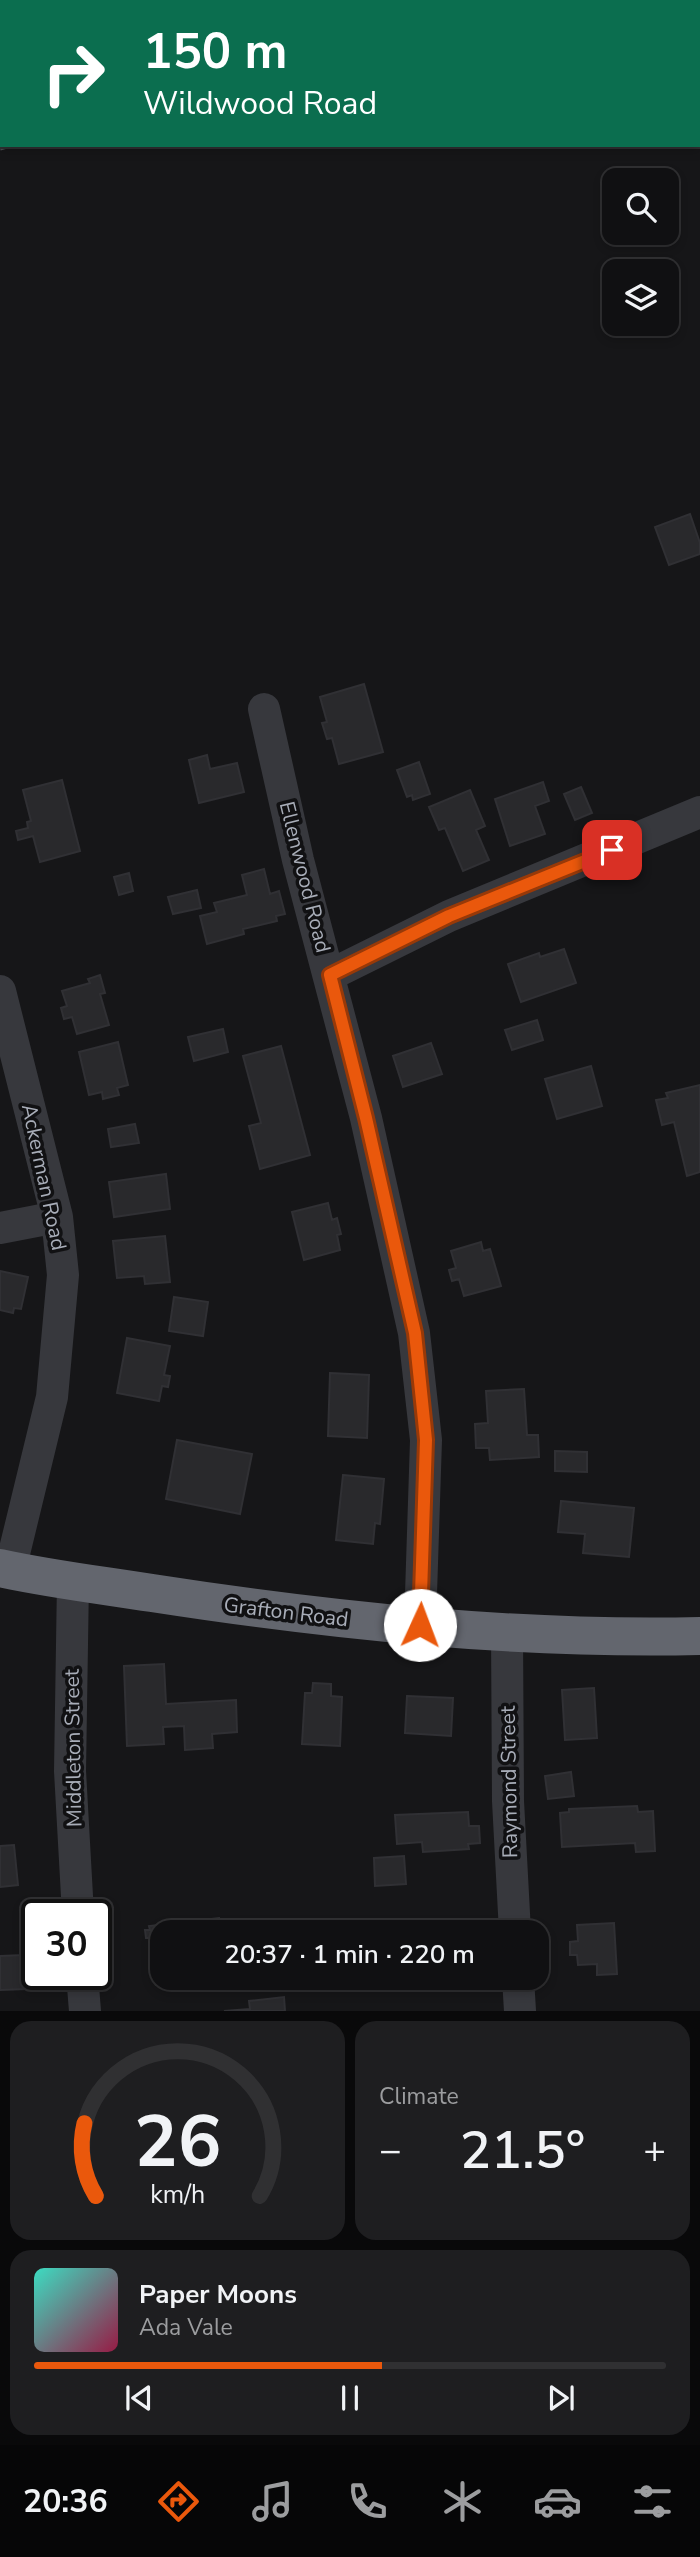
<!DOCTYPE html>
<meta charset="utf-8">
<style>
body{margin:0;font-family:"Nunito Sans",sans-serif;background:#1e1e20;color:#f1f3f6;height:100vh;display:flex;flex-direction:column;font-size:26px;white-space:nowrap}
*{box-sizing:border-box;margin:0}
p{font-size:23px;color:#9c9d9f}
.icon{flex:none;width:38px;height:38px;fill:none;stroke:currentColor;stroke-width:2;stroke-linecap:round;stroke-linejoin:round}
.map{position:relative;height:2011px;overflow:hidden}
.side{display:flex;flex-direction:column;gap:10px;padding:10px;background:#09090a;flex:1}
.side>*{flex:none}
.guide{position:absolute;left:0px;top:0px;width:700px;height:147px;box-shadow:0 4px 10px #0003,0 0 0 2px #303032;background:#0b6e4f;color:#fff;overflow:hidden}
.controls{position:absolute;left:602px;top:168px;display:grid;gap:14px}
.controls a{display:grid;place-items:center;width:77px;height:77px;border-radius:14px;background:#101012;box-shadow:0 4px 10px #0003,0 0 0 2px #303032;font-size:35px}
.speed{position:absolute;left:21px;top:1899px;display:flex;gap:14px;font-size:35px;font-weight:700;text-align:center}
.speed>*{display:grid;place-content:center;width:91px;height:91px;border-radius:50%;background:#101012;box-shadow:0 4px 10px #0003,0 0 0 2px #303032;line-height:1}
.speed .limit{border:4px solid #111;border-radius:10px;background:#fff;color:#111}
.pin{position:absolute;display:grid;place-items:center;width:60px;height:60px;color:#fff;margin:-30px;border-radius:14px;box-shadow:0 4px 10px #0006}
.me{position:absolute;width:77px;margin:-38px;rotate:2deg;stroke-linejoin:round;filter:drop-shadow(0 0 5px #0008)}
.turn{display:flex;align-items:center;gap:24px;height:147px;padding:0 28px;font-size:32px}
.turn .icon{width:91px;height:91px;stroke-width:2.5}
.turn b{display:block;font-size:49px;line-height:60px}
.big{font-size:52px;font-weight:600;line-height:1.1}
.side .card{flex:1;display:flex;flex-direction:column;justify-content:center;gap:10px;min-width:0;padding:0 24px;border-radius:21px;background:#1e1e20}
.side .dial{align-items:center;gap:0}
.dial svg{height:182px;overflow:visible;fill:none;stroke:#303032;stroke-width:7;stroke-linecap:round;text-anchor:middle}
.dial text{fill:#f1f3f6;stroke:none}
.song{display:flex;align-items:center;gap:21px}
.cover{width:84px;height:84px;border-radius:10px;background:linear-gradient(135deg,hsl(170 70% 55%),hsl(340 70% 35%))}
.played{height:7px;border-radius:4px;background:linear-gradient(90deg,#ea580c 55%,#303032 55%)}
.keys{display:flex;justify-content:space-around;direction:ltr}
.heat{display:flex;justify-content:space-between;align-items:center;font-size:38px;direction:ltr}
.side .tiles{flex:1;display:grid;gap:10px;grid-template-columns:1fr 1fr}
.card:last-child{grid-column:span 2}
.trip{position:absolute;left:150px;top:1920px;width:399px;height:70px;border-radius:21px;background:#101012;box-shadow:0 4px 10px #0003,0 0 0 2px #303032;font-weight:600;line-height:70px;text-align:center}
.tabs{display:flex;height:112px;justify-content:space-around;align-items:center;background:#060607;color:#9c9d9f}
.tabs .icon{width:49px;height:49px}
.tabs .active{color:#ea580c}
.tabs b{font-size:32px;color:#f1f3f6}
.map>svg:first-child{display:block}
</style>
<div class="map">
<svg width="700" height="2011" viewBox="0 0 700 2011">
<rect width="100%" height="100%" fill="#161618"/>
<path fill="#29292c" stroke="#303034" stroke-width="2" d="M 690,514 L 700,543 L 700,554 L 669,565 L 655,527 Z
M 364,684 L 383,752 L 339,764 L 332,738 L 327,739 L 322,723 L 327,722 L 320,697 Z
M 207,755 L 210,769 L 237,763 L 244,792 L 199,803 L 189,760 Z
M 419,762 L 430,794 L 413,800 L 412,795 L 407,797 L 397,770 Z
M 62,780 L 80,851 L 40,862 L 33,836 L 18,840 L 16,831 L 28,828 L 27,822 L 31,821 L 23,790 Z
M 543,782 L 549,801 L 535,806 L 545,834 L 510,846 L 495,799 Z
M 581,787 L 592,813 L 575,820 L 564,794 Z
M 470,790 L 485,826 L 476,830 L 489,860 L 463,871 L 445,828 L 439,830 L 429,807 Z
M 264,869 L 270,894 L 279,891 L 285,914 L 276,916 L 277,921 L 243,929 L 244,934 L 207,944 L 200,916 L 217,912 L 214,903 L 247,895 L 242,875 Z
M 129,873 L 133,891 L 119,895 L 114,877 Z
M 197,890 L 201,908 L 173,914 L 168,897 Z
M 564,949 L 576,983 L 521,1002 L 508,964 L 539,953 L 540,957 Z
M 100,975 L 105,993 L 100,994 L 109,1025 L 77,1034 L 72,1017 L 64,1019 L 61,1008 L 67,1006 L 62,991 L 90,983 L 88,979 Z
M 537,1020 L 543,1040 L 512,1050 L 505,1030 Z
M 223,1029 L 228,1052 L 194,1061 L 188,1037 Z
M 118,1042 L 128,1085 L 117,1088 L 119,1095 L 103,1099 L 102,1092 L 89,1095 L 79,1052 Z
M 431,1043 L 442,1074 L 403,1087 L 393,1056 Z
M 281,1046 L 310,1155 L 260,1169 L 249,1126 L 261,1123 L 243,1056 Z
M 591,1066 L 602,1106 L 557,1119 L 545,1079 Z
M 700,1085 L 700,1172 L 687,1176 L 674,1122 L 662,1125 L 656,1100 L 668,1098 L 666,1093 Z
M 135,1124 L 139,1143 L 111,1147 L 108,1129 Z
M 166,1174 L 170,1209 L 114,1217 L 109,1182 Z
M 328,1203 L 332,1220 L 337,1218 L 341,1234 L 337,1235 L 340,1250 L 304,1260 L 292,1212 Z
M 165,1236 L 170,1282 L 145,1284 L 144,1276 L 117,1278 L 113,1241 Z
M 481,1242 L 483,1251 L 490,1249 L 501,1286 L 464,1296 L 459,1279 L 452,1281 L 449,1270 L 456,1268 L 451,1251 Z
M 0,1271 L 28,1277 L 21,1309 L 14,1308 L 13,1313 L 0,1310 Z
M 174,1297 L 208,1302 L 203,1336 L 169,1331 Z
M 127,1338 L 170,1346 L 164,1375 L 170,1376 L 168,1387 L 162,1386 L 159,1401 L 117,1393 Z
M 330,1373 L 369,1375 L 367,1438 L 328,1436 Z
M 524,1389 L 527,1435 L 538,1435 L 539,1457 L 490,1460 L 489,1448 L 476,1448 L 475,1424 L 488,1423 L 486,1391 Z
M 177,1440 L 252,1454 L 240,1514 L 166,1499 Z
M 555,1451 L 587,1452 L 587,1472 L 555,1471 Z
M 343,1475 L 384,1479 L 380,1524 L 375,1523 L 373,1544 L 336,1540 Z
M 561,1501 L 634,1508 L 629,1557 L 583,1553 L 585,1534 L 558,1532 Z
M 164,1664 L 166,1704 L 236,1700 L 237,1732 L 212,1734 L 213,1748 L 185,1750 L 184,1726 L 163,1727 L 164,1744 L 127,1746 L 124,1666 Z
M 313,1683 L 331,1684 L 331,1696 L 342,1697 L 340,1746 L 302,1744 L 305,1693 L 312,1693 Z
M 594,1688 L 597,1738 L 565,1740 L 562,1690 Z
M 407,1696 L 453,1698 L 451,1736 L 405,1733 Z
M 571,1772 L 574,1796 L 548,1799 L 545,1776 Z
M 637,1806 L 638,1812 L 653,1811 L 655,1851 L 636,1852 L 635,1843 L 562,1847 L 560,1813 L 569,1812 L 569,1809 Z
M 468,1812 L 469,1826 L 479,1826 L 480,1843 L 468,1844 L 469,1849 L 423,1852 L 422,1842 L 397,1844 L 395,1815 Z
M 14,1845 L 18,1885 L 0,1887 L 0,1846 Z
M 404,1856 L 406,1884 L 375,1886 L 374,1858 Z
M 219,1918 L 220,1932 L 163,1932 L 163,1978 L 175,1978 L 176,1983 L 156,1985 L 151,1938 L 146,1938 L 145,1930 L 150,1930 L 149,1926 Z
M 614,1923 L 617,1974 L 597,1975 L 597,1964 L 578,1965 L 577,1955 L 570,1955 L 570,1942 L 578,1941 L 577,1925 Z
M 24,1955 L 26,1989 L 0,1990 L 0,1956 Z
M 284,1997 L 285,2011 L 224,2011 L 250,2009 L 249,2001 Z"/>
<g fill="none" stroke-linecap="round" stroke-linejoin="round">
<path stroke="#37383d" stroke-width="32" d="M 264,709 L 298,860 L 366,1118 L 414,1333 L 426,1440 L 420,1625
M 330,975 L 449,916 L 700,812
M 0,991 L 57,1217 L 63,1275 L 52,1397 L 10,1570
M 0,1228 L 57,1217
M 73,1581 L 70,1771 L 78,1914
M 507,1632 L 508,1801 L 515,1932
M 82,1974 L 85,2011
M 518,1978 L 520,2011"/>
<path stroke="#63666e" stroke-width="38" d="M 0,1568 C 50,1579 101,1585 152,1593 C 333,1621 516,1640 700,1636"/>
<path stroke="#4a4c52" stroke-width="5" stroke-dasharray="9 7" stroke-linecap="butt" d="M 382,2 L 387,0
M 429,2 L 433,0
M 0,130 L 2,130
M 0,148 L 11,145"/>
</g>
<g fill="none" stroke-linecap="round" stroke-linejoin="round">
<g stroke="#983908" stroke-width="18">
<path id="route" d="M 420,1625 L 426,1440 L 415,1333 L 366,1118 L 330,975 L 449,916 L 612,850"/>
</g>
<use href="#route" stroke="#ea580c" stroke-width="12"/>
</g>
<g text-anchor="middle" stroke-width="7" stroke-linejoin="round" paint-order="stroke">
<g font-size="21" fill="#a8adb8" stroke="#111113">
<text transform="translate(305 877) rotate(76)" y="7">Ellenwood Road</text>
<text transform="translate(44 1177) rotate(78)" y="7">Ackerman Road</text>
<text transform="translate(286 1612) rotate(7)" y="7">Grafton Road</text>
<text transform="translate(73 1748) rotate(-91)" y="7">Middleton Street</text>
<text transform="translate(509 1782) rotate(-91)" y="7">Raymond Street</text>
</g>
</g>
</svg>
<div class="controls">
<a><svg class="icon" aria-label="search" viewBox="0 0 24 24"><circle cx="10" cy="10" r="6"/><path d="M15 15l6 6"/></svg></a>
<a><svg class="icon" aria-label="layers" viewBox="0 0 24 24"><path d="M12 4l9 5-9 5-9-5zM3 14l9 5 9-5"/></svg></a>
</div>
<div class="speed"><div class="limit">30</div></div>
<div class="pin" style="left:612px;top:850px;background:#d93025"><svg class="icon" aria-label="arrive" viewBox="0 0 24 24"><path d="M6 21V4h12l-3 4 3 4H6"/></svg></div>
<svg class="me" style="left:420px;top:1625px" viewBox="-20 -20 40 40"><circle r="19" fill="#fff"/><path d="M0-13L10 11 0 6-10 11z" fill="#ea580c"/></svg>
<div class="trip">20:37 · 1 min · 220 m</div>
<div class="guide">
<div class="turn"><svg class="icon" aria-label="right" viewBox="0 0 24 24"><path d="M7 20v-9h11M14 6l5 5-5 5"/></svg><div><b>150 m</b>Wildwood Road</div></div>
</div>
</div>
<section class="side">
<div class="tiles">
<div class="card dial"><svg viewBox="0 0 100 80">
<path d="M14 69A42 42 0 1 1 86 69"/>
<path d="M14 69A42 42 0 0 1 9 37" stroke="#ea580c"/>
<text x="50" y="56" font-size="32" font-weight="700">26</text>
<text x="50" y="72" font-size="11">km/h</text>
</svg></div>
<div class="card"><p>Climate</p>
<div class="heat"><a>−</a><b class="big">21.5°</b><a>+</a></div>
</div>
<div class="card">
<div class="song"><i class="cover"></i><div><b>Paper Moons</b><p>Ada Vale</p></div></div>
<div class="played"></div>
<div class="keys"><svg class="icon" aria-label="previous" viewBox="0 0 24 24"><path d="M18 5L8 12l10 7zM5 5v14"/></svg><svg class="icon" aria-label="pause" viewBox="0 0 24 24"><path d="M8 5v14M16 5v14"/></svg><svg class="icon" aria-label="next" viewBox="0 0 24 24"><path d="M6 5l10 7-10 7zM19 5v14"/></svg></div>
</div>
</div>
</section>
<nav class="tabs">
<b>20:36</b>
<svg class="icon active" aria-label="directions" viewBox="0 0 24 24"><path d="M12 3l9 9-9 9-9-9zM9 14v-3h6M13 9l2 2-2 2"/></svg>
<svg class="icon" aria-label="music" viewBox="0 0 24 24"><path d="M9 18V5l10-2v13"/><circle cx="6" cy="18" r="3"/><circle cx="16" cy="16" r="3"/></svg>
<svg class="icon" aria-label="phone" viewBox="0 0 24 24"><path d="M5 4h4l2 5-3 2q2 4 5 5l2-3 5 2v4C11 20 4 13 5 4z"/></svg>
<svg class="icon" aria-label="climate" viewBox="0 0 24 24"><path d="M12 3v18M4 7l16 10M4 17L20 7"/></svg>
<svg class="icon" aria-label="car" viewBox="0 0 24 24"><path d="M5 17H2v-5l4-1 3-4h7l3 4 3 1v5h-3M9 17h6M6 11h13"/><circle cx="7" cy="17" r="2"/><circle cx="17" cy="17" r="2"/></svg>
<svg class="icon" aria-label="filters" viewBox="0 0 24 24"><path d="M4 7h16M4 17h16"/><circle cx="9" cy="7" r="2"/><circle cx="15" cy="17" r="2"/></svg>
</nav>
